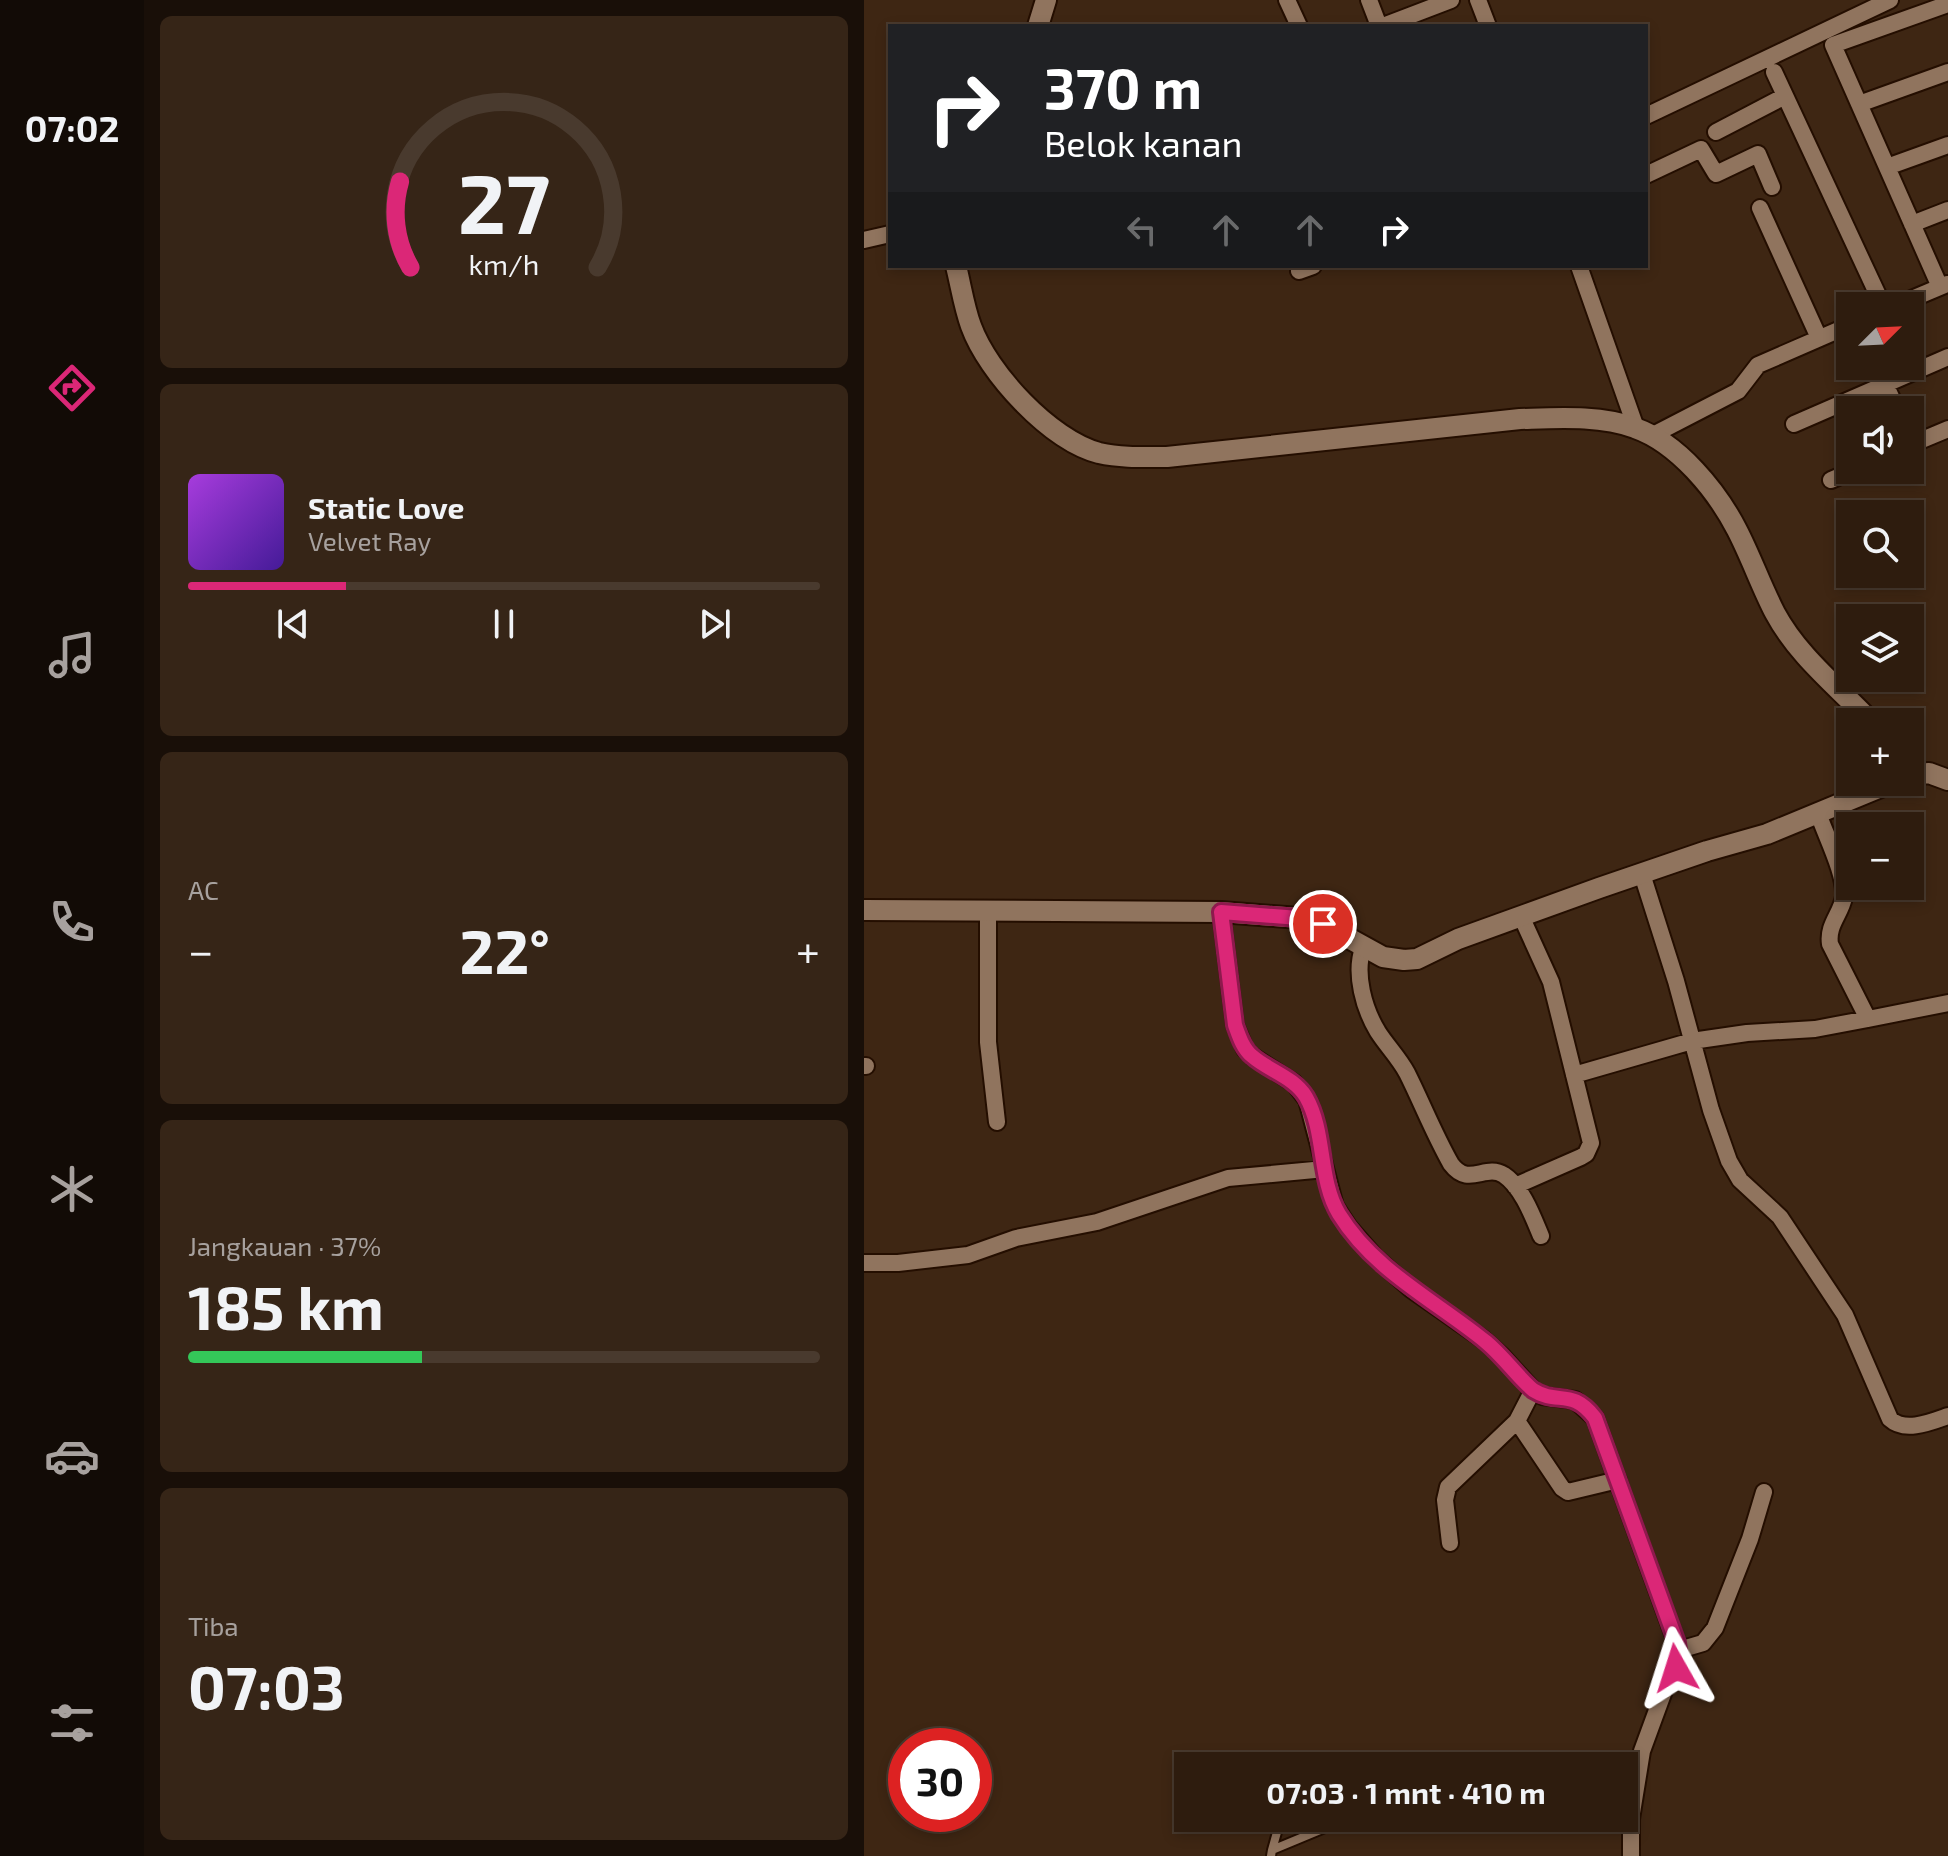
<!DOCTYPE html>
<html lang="id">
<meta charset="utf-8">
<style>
body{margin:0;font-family:"Exo 2",sans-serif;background:#362517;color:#f1f3f6;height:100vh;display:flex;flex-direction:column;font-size:30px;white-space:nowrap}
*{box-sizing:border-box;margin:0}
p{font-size:26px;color:#a7a19e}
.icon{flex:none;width:44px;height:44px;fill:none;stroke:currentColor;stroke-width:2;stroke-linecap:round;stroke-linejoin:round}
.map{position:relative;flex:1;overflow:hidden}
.details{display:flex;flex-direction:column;gap:16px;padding:16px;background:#190f08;width:720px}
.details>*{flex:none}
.top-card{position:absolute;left:24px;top:24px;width:760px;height:244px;border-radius:0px;box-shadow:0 4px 12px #0003,0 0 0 2px #493a2e;background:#202124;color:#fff;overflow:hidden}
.needle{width:52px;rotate:66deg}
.tools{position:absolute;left:972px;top:292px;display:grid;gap:16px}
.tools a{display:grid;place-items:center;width:88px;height:88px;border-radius:0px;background:#2e1c0e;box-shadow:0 4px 12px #0003,0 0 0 2px #493a2e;font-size:40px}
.speed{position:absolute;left:24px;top:1728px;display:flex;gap:16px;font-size:40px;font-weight:700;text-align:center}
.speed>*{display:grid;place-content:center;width:104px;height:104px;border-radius:50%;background:#2e1c0e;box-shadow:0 4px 12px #0003,0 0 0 2px #493a2e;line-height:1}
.speed .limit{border:12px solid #d22;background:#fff;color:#111}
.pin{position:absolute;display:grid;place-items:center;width:68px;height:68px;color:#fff;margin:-34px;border:4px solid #fff;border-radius:50%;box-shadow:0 2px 8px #0007}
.me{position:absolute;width:88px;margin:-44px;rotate:354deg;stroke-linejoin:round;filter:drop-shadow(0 0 6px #0008)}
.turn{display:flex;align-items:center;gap:28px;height:168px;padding:0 24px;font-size:36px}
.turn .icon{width:104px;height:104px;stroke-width:2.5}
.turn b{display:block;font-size:56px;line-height:68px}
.lanes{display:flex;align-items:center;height:76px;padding:0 24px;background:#0003;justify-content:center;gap:40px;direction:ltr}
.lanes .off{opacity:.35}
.big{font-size:60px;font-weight:700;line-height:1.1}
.details .widget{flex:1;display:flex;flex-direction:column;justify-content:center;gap:12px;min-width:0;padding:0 28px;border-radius:12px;background:#362517}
.details .dial{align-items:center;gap:0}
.dial svg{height:208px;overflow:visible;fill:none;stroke:#493a2e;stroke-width:7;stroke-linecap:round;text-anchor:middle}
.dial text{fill:#f1f3f6;stroke:none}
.song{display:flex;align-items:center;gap:24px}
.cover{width:96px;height:96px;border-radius:12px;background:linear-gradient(135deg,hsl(280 70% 55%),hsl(260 70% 35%))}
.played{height:8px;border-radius:4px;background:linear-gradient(90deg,#db2777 25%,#493a2e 25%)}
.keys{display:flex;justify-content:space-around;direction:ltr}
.heat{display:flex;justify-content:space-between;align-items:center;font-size:44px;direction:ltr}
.charge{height:12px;border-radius:6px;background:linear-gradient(90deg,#34c759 37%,#493a2e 0)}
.trip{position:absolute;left:310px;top:1752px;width:464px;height:80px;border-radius:0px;background:#2e1c0e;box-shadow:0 4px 12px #0003,0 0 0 2px #493a2e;font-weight:700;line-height:80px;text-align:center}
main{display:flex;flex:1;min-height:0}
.tab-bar{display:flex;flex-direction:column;width:144px;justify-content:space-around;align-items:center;background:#120b06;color:#a7a19e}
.tab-bar .icon{width:56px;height:56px}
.tab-bar .selected{color:#db2777}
.tab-bar b{font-size:36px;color:#f1f3f6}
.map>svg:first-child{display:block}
</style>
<main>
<nav class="tab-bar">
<b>07:02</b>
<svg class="icon selected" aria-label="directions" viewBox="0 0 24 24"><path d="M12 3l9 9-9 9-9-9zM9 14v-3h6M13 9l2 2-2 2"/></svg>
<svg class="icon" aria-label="music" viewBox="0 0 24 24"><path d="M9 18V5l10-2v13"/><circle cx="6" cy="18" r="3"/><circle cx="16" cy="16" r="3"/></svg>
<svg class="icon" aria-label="phone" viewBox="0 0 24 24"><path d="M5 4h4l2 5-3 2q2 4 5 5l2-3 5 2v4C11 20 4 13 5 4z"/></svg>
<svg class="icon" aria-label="climate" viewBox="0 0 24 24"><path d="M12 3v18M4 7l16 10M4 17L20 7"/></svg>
<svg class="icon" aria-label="car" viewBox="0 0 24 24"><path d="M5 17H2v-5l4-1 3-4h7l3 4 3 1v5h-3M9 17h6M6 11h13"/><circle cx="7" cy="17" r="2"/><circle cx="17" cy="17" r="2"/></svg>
<svg class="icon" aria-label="filters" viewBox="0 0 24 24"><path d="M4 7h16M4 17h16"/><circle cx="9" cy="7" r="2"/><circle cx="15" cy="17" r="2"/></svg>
</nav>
<section class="details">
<div class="widget dial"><svg viewBox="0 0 100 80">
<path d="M14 69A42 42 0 1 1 86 69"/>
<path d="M14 69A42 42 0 0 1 10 36" stroke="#db2777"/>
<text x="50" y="56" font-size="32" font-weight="700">27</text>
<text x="50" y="72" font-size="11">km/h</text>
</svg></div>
<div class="widget">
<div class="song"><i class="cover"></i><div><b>Static Love</b><p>Velvet Ray</p></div></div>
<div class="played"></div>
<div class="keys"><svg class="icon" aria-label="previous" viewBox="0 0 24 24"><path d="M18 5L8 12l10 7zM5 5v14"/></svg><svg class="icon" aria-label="pause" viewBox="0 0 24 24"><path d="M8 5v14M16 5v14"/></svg><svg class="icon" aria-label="next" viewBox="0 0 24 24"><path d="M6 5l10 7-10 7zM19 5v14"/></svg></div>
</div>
<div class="widget"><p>AC</p>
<div class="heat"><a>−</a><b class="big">22°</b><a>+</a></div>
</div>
<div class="widget"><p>Jangkauan · 37%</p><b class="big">185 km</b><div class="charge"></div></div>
<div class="widget"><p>Tiba</p><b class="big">07:03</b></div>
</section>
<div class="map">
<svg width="1084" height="1856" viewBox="0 0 1084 1856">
<rect width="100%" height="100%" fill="#3e2613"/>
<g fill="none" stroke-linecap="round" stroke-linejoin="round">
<g stroke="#240e00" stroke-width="12">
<path id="lane" d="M 408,1850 L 417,1818
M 407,1856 L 408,1850 L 485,1818"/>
</g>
<g stroke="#240e00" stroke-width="20">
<path id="street" d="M 423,0 L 435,26
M 505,0 L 515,26
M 614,0 L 624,26
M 519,26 L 587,0
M 910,72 L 1019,306
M 995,104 L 1084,72
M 782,116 L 1026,0
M 852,132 L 921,96
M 1023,167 L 1084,145
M 782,175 L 837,149 L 852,174 L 894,154 L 908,187
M 896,208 L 955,338
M 1048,224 L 1084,210
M 0,240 L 26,234
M 715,266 L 772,428
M 435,271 L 449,266
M 1076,287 L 969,45 L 1084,4
M 1031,306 L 1083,284
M 1013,366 L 1033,410
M 930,424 L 1084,357
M 787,436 L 874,391 L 894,365 L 986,325
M 1046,445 L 1084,429
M 967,480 L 990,470
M 778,874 L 812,981 L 847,1110 L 865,1161 L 876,1180 L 916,1217 L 981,1315 L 1026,1419 C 1041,1433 1067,1422 1084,1416
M 124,912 L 124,1042 L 133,1122
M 357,912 L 371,1025 L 381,1049 L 388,1056 L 430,1083 L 443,1100 L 471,1206 L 484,1226 L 512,1258 L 547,1289 L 620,1340 L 638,1356 L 669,1390 L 678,1396 L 711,1400 L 731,1418 L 815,1650 L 812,1668 L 800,1691 L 778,1751 L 767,1819 L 767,1856
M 499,948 C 490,974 500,1009 514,1032 C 523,1046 535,1058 543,1073 C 558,1103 570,1134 587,1164 C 605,1188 621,1163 640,1175 C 658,1187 669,1217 677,1236
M 1004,1019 L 1084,1003
M 0,1066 L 2,1066
M 710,1075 L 828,1041 L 883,1033 L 951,1029 L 1004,1019 L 966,944 C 963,925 977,914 980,897 C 982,875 961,834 954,813
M 651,1186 L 717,1157 L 722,1154 L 727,1143 L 687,982 L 657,916
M 0,1263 L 34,1263 L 104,1255 L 152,1238 L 233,1222 L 364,1178 L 461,1169
M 653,1421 L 698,1488 L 704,1492 L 754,1480
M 586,1543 L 581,1500 L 584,1487 L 653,1421 L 669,1390
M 815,1650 L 839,1643 L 851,1628 L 886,1539 L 900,1492"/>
</g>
<g stroke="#240e00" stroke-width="24">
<path id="secondary" d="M 174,26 L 182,0
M 92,266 C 97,286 100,307 107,326 C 124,373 186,440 235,453 C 258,458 280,457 303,457 L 656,419 C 693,418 737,415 771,428 C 814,443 853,491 873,530 C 887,557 897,586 911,613 C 934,656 974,687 1007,722
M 1046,775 L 1065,773 L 1084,780
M 0,910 L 357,912 L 435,918 L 459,924 L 519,957 L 540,960 L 553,959 L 594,939 L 735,888 L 843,851 L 903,834 L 1029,782"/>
</g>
<use href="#lane" stroke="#90745e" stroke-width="8"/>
<use href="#street" stroke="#90745e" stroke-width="16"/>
<use href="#secondary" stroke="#90745e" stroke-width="20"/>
</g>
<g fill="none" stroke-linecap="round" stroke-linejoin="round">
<g stroke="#8e194d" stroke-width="20">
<path id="route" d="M 459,924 L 435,918 L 357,912 L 371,1025 C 375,1036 379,1049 388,1056 C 405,1071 430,1077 442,1097 C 462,1132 454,1179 475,1214 C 510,1271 572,1301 622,1342 C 640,1357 652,1375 669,1390 C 694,1406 707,1387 731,1418 L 813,1643 L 815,1658 L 812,1668"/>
</g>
<use href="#route" stroke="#db2777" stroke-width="14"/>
</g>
</svg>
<div class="tools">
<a><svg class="needle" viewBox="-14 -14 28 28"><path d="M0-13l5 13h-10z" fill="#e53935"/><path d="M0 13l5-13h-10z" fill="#a7a19e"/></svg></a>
<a><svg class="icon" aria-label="sound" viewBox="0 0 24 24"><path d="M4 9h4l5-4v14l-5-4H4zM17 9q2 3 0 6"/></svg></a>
<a><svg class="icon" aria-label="search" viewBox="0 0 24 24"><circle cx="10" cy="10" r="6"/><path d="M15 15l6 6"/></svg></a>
<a><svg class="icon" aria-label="layers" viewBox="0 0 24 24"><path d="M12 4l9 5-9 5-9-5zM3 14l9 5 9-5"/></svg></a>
<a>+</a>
<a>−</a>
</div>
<div class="speed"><div class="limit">30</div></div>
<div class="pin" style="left:459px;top:924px;background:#d93025"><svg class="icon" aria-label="arrive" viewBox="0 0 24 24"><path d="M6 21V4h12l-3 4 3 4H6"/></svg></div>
<svg class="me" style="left:812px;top:1668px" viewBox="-20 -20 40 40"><path d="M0-17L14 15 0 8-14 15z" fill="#db2777" stroke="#fff" stroke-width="4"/></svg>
<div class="trip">07:03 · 1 mnt · 410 m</div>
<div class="top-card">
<div class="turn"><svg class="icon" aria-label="right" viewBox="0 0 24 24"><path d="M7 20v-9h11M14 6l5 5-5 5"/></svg><div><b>370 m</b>Belok kanan</div></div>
<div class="lanes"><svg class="icon off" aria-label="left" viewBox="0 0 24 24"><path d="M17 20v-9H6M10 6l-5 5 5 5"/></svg><svg class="icon off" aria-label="ahead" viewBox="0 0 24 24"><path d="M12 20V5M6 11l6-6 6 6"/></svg><svg class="icon off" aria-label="ahead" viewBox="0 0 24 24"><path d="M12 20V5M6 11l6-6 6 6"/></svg><svg class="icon" aria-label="right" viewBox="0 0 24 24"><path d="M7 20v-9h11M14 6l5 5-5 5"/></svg></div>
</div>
</div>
</main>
